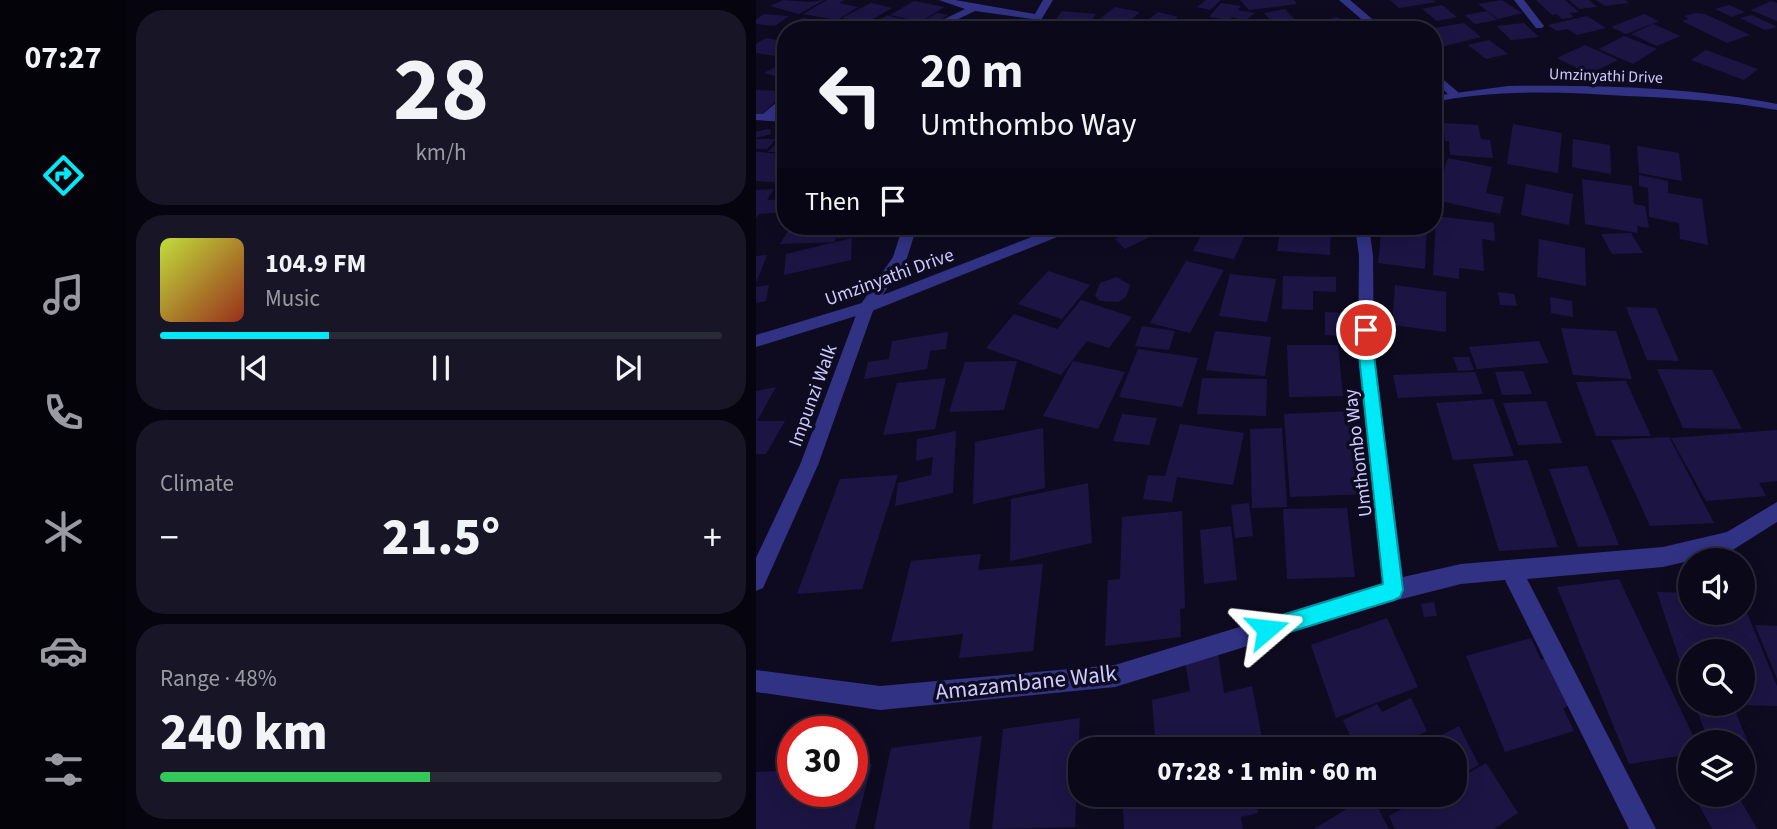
<!DOCTYPE html>
<meta charset="utf-8">
<style>
body{margin:0;font-family:"Source Sans 3",sans-serif;background:#181626;color:#f1f3f6;height:100vh;display:flex;flex-direction:column;font-size:26px;white-space:nowrap}
*{box-sizing:border-box;margin:0}
p{font-size:23px;color:#999aa2}
.icon{flex:none;width:38px;height:38px;fill:none;stroke:currentColor;stroke-width:2;stroke-linecap:round;stroke-linejoin:round}
.map{position:relative;flex:1;overflow:hidden}
.side{display:flex;flex-direction:column;gap:10px;padding:10px;background:#06040e;width:630px}
.side>*{flex:none}
.top-card{position:absolute;left:21px;top:21px;width:665px;height:214px;border-radius:28px;box-shadow:0 4px 18px #0003,0 0 0 2px #2a2938;background:#0a0819;color:#f1f3f6;overflow:hidden}
.controls{position:absolute;left:922px;top:548px;display:grid;gap:14px}
.controls a{display:grid;place-items:center;width:77px;height:77px;border-radius:50%;background:#0a0819;box-shadow:0 4px 18px #0003,0 0 0 2px #2a2938;font-size:35px}
.speed{position:absolute;left:21px;top:716px;display:flex;gap:14px;font-size:35px;font-weight:700;text-align:center}
.speed>*{display:grid;place-content:center;width:91px;height:91px;border-radius:50%;background:#0a0819;box-shadow:0 4px 18px #0003,0 0 0 2px #2a2938;line-height:1}
.speed .limit{border:10px solid #d22;background:#fff;color:#111}
.pin{position:absolute;display:grid;place-items:center;width:60px;height:60px;color:#fff;margin:-30px;border:4px solid #fff;border-radius:50%;box-shadow:0 2px 7px #0007}
.me{position:absolute;width:77px;margin:-38px;rotate:73deg;stroke-linejoin:round;filter:drop-shadow(0 0 5px #0008)}
.turn{display:flex;align-items:center;gap:24px;height:147px;padding:0 28px;font-size:32px}
.turn .icon{width:91px;height:91px;stroke-width:2.5}
.turn b{display:block;font-size:49px;line-height:60px}
.then{display:flex;align-items:center;height:66px;padding:0 28px;background:#0003;gap:14px;font-size:26px}
.big{font-size:52px;font-weight:800;line-height:1.1}
.side .widget{flex:1;display:flex;flex-direction:column;justify-content:center;gap:10px;min-width:0;padding:0 24px;border-radius:28px;background:#181626}
.side .dial{align-items:center;gap:0}
.dial b{font-size:91px;line-height:1}
.song{display:flex;align-items:center;gap:21px}
.cover{width:84px;height:84px;border-radius:10px;background:linear-gradient(135deg,hsl(70 70% 55%),hsl(10 70% 35%))}
.played{height:7px;border-radius:4px;background:linear-gradient(90deg,#00e9f6 30%,#2a2938 30%)}
.keys{display:flex;justify-content:space-around;direction:ltr}
.heat{display:flex;justify-content:space-between;align-items:center;font-size:38px;direction:ltr}
.charge{height:10px;border-radius:5px;background:linear-gradient(90deg,#34c759 48%,#2a2938 0)}
.trip{position:absolute;left:312px;top:737px;width:399px;height:70px;border-radius:28px;background:#0a0819;box-shadow:0 4px 18px #0003,0 0 0 2px #2a2938;font-weight:800;line-height:70px;text-align:center}
main{display:flex;flex:1;min-height:0}
.tab-bar{display:flex;flex-direction:column;width:126px;justify-content:space-around;align-items:center;background:#04030a;color:#999aa2}
.tab-bar .icon{width:49px;height:49px}
.tab-bar .selected{color:#00e9f6}
.tab-bar b{font-size:32px;color:#f1f3f6}
.map>svg:first-child{display:block}
</style>
<main>
<nav class="tab-bar">
<b>07:27</b>
<svg class="icon selected" aria-label="directions" viewBox="0 0 24 24"><path d="M12 3l9 9-9 9-9-9zM9 14v-3h6M13 9l2 2-2 2"/></svg>
<svg class="icon" aria-label="music" viewBox="0 0 24 24"><path d="M9 18V5l10-2v13"/><circle cx="6" cy="18" r="3"/><circle cx="16" cy="16" r="3"/></svg>
<svg class="icon" aria-label="phone" viewBox="0 0 24 24"><path d="M5 4h4l2 5-3 2q2 4 5 5l2-3 5 2v4C11 20 4 13 5 4z"/></svg>
<svg class="icon" aria-label="climate" viewBox="0 0 24 24"><path d="M12 3v18M4 7l16 10M4 17L20 7"/></svg>
<svg class="icon" aria-label="car" viewBox="0 0 24 24"><path d="M5 17H2v-5l4-1 3-4h7l3 4 3 1v5h-3M9 17h6M6 11h13"/><circle cx="7" cy="17" r="2"/><circle cx="17" cy="17" r="2"/></svg>
<svg class="icon" aria-label="filters" viewBox="0 0 24 24"><path d="M4 7h16M4 17h16"/><circle cx="9" cy="7" r="2"/><circle cx="15" cy="17" r="2"/></svg>
</nav>
<section class="side">
<div class="widget dial"><b>28</b><p>km/h</p></div>
<div class="widget">
<div class="song"><i class="cover"></i><div><b>104.9 FM</b><p>Music</p></div></div>
<div class="played"></div>
<div class="keys"><svg class="icon" aria-label="previous" viewBox="0 0 24 24"><path d="M18 5L8 12l10 7zM5 5v14"/></svg><svg class="icon" aria-label="pause" viewBox="0 0 24 24"><path d="M8 5v14M16 5v14"/></svg><svg class="icon" aria-label="next" viewBox="0 0 24 24"><path d="M6 5l10 7-10 7zM19 5v14"/></svg></div>
</div>
<div class="widget"><p>Climate</p>
<div class="heat"><a>−</a><b class="big">21.5°</b><a>+</a></div>
</div>
<div class="widget"><p>Range · 48%</p><b class="big">240 km</b><div class="charge"></div></div>
</section>
<div class="map">
<svg width="1021" height="829" viewBox="0 0 1021 829">
<rect width="100%" height="100%" fill="#0e0b21"/>
<path fill="#1c1544" d="M 27,0 L 54,2 L 68,0 L 43,14 L 14,6 Z
M 71,0 L 89,0 L 83,3 L 102,7 L 81,20 L 47,14 Z
M 450,0 L 465,0 L 454,10 L 441,7 Z
M 484,0 L 538,0 L 541,4 L 493,10 Z
M 634,0 L 677,0 L 680,2 L 643,8 Z
M 746,0 L 766,13 L 742,19 L 722,4 Z
M 780,0 L 809,0 L 823,12 L 813,13 L 818,17 L 806,19 L 801,14 L 796,15 Z
M 813,0 L 833,0 L 841,7 L 823,9 Z
M 840,0 L 869,0 L 873,3 L 849,6 Z
M 158,1 L 188,7 L 165,22 L 134,15 Z
M 1015,1 L 1021,3 L 1021,21 L 995,10 Z
M 115,3 L 136,8 L 108,24 L 86,18 Z
M 465,3 L 485,6 L 482,10 L 499,13 L 488,21 L 476,17 L 474,20 L 453,17 Z
M 686,5 L 701,17 L 681,21 L 666,9 Z
M 973,5 L 989,12 L 976,17 L 959,9 Z
M 359,7 L 384,12 L 364,30 L 336,25 Z
M 529,9 L 541,22 L 520,26 L 508,13 Z
M 306,11 L 340,14 L 329,30 L 292,30 Z
M 731,11 L 741,20 L 719,24 L 709,15 Z
M 402,12 L 422,17 L 418,21 L 434,25 L 428,30 L 395,30 L 383,27 Z
M 181,13 L 192,15 L 180,23 L 168,21 Z
M 940,13 L 949,14 L 994,35 L 971,43 L 926,21 L 933,19 L 928,16 Z
M 8,14 L 33,16 L 19,26 L 0,24 L 0,20 Z
M 888,14 L 903,21 L 870,34 L 855,27 Z
M 132,15 L 134,16 L 160,23 L 148,30 L 109,27 Z
M 996,15 L 1021,27 L 1009,30 L 984,18 Z
M 831,16 L 850,28 L 821,35 L 812,29 L 801,31 L 792,25 Z
M 582,17 L 595,30 L 543,30 L 540,27 Z
M 47,18 L 82,24 L 73,30 L 31,27 Z
M 708,23 L 725,37 L 677,49 L 677,28 Z
M 768,23 L 783,37 L 755,40 L 741,26 Z
M 897,24 L 924,36 L 901,46 L 875,34 Z
M 868,36 L 901,49 L 877,64 L 843,49 Z
M 10,38 L 30,42 L 30,50 L 20,56 L 0,53 L 0,44 Z
M 733,40 L 752,54 L 730,59 L 712,45 Z
M 829,45 L 862,60 L 833,74 L 801,58 Z
M 950,50 L 1002,69 L 988,80 L 935,60 Z
M 30,61 L 30,79 L 8,73 Z
M 0,90 L 29,91 L 6,115 L 0,115 Z
M 687,123 L 722,125 L 725,139 L 734,140 L 737,158 L 694,155 L 693,141 L 689,141 Z
M 757,124 L 806,133 L 802,173 L 751,164 Z
M 11,129 L 15,130 L 15,134 L 0,138 L 0,132 Z
M 30,133 L 30,152 L 12,152 Z
M 0,139 L 20,139 L 11,149 L 0,149 Z
M 817,139 L 854,145 L 855,174 L 816,167 Z
M 881,146 L 923,153 L 926,181 L 883,173 Z
M 0,152 L 30,154 L 30,183 L 0,181 Z
M 692,158 L 736,167 L 730,193 L 748,197 L 744,214 L 679,200 Z
M 883,175 L 912,181 L 912,193 L 946,199 L 952,245 L 924,239 L 923,223 L 893,217 L 892,188 L 883,186 Z
M 826,179 L 876,186 L 878,204 L 889,206 L 893,228 L 881,226 L 882,233 L 829,224 Z
M 770,184 L 817,194 L 813,225 L 765,215 Z
M 18,189 L 11,200 L 30,199 L 27,212 L 3,214 L 0,218 L 0,190 Z
M 680,216 L 738,223 L 739,241 L 726,239 L 728,271 L 703,268 L 703,279 L 677,275 Z
M 35,226 L 112,226 L 107,237 L 80,238 L 78,242 L 24,244 Z
M 386,226 L 396,236 L 369,249 L 359,239 Z
M 450,226 L 493,226 L 478,259 L 437,251 Z
M 525,226 L 575,226 L 574,255 L 521,251 Z
M 626,226 L 671,226 L 669,269 L 622,263 Z
M 875,233 L 887,253 L 856,254 L 845,234 Z
M 96,238 L 95,260 L 28,275 L 30,254 Z
M 783,239 L 829,248 L 830,286 L 781,277 Z
M 11,255 L 0,283 L 0,256 Z
M 430,261 L 468,270 L 434,333 L 394,323 Z
M 292,271 L 334,285 L 306,319 L 262,304 Z
M 474,274 L 520,279 L 511,322 L 463,316 Z
M 527,276 L 580,277 L 580,292 L 557,291 L 557,310 L 526,309 Z
M 361,277 L 374,285 L 370,297 L 362,302 L 344,301 L 339,296 L 344,283 Z
M 13,285 L 10,301 L 0,303 L 0,287 Z
M 639,285 L 690,292 L 690,332 L 636,325 Z
M 742,292 L 758,294 L 761,306 L 744,305 Z
M 794,297 L 816,301 L 817,317 L 795,313 Z
M 325,300 L 376,317 L 353,348 L 331,341 L 305,375 L 230,348 L 258,314 L 301,329 Z
M 870,307 L 900,308 L 923,361 L 891,360 Z
M 569,312 L 601,314 L 602,337 L 569,335 Z
M 386,326 L 419,331 L 413,350 L 379,346 Z
M 805,328 L 860,331 L 876,379 L 817,375 Z
M 459,331 L 515,337 L 509,376 L 450,370 Z
M 192,332 L 190,349 L 174,351 L 171,369 L 108,379 L 112,362 L 133,359 L 136,341 Z
M 783,341 L 793,363 L 721,369 L 713,347 Z
M 531,345 L 582,345 L 587,396 L 533,397 Z
M 382,349 L 442,358 L 426,407 L 363,397 Z
M 697,357 L 713,357 L 718,370 L 702,371 Z
M 261,361 L 248,410 L 193,412 L 209,362 Z
M 317,361 L 369,372 L 342,429 L 287,416 Z
M 901,369 L 956,370 L 986,429 L 927,428 Z
M 767,371 L 776,394 L 746,395 L 739,372 Z
M 719,372 L 727,394 L 642,398 L 637,375 Z
M 190,378 L 179,429 L 127,435 L 141,383 Z
M 446,378 L 511,379 L 510,416 L 441,414 Z
M 870,381 L 895,436 L 840,436 L 820,382 Z
M 20,387 L 1,421 L 29,421 L 10,454 L 0,454 L 0,391 Z
M 737,399 L 758,456 L 697,460 L 680,403 Z
M 790,401 L 806,443 L 762,445 L 747,403 Z
M 600,411 L 612,494 L 534,497 L 528,414 Z
M 366,414 L 401,418 L 393,445 L 357,441 Z
M 424,424 L 488,433 L 477,485 L 421,477 L 416,502 L 387,499 L 392,475 L 409,476 Z
M 287,428 L 289,488 L 217,504 L 219,442 Z
M 526,428 L 531,507 L 496,508 L 494,429 Z
M 1021,430 L 1021,481 L 1003,483 L 1010,496 L 950,501 L 915,438 Z
M 200,431 L 197,493 L 139,506 L 142,483 L 175,475 L 177,457 L 160,461 L 161,439 Z
M 913,437 L 958,523 L 894,526 L 855,440 Z
M 771,460 L 802,547 L 743,551 L 717,464 Z
M 831,466 L 863,545 L 822,547 L 793,469 Z
M 142,475 L 106,589 L 41,594 L 84,479 Z
M 332,483 L 336,543 L 254,561 L 255,499 Z
M 493,503 L 497,536 L 479,538 L 475,505 Z
M 591,508 L 599,577 L 531,579 L 527,509 Z
M 426,511 L 429,608 L 424,609 L 425,637 L 349,646 L 352,580 L 364,579 L 366,517 Z
M 475,526 L 481,580 L 448,584 L 444,530 Z
M 225,554 L 222,570 L 287,564 L 277,651 L 203,658 L 207,634 L 135,642 L 155,561 Z
M 863,579 L 940,742 L 934,742 L 934,754 L 873,764 L 801,587 Z
M 901,592 L 934,593 L 934,612 L 987,612 L 987,603 L 1021,686 L 1021,706 L 987,705 L 987,651 L 934,651 L 934,691 Z
M 678,602 L 681,616 L 668,617 L 665,604 Z
M 631,618 L 662,687 L 580,718 L 555,645 Z
M 999,625 L 1021,626 L 1021,679 Z
M 775,638 L 785,660 L 792,658 L 814,705 L 807,708 L 818,731 L 749,752 L 710,656 Z
M 462,653 L 468,693 L 496,686 L 508,749 L 400,749 L 396,700 L 434,691 L 429,660 Z
M 655,698 L 671,731 L 634,749 L 600,749 L 587,720 L 621,704 L 626,712 Z
M 940,708 L 978,708 L 995,750 L 987,750 L 987,742 L 953,742 Z
M 324,718 L 319,827 L 236,829 L 247,729 Z
M 703,726 L 723,765 L 698,779 L 698,749 L 659,749 Z
M 226,736 L 213,829 L 118,829 L 135,748 Z
M 730,763 L 762,813 L 738,829 L 639,829 L 633,816 L 673,794 L 698,794 L 698,781 Z
M 116,764 L 99,829 L 0,829 L 0,772 L 37,770 L 37,791 L 96,791 L 96,766 Z
M 366,794 L 499,794 L 502,813 L 485,817 L 487,829 L 368,829 Z
M 615,794 L 633,829 L 558,829 Z
M 965,794 L 981,794 L 1001,829 L 956,829 L 942,803 Z"/>
<g fill="none" stroke-linecap="round" stroke-linejoin="round">
<path fill="#313284" fill-rule="evenodd" d="M 183,0 L 199,0 L 279,14 L 287,0 L 297,0 L 279,30 L 269,30 L 276,19 L 219,11 L 179,30 L 166,30 L 209,9 Z
M 583,0 L 594,0 L 629,30 L 618,30 Z
M 758,0 L 768,0 L 788,26 L 786,28 L 780,28 Z
M 677,71 L 702,92 L 702,96 L 694,96 L 677,80 Z
M 30,94 L 30,104 L 19,115 L 30,116 L 30,122 L 0,120 L 0,114 L 7,114 Z
M 147,226 L 161,226 L 151,258 L 118,308 L 62,465 L 7,588 L 0,591 L 0,558 L 44,465 L 103,307 L 137,257 Z
M 599,226 L 613,226 L 617,256 L 618,355 L 647,577 L 705,564 L 907,547 L 971,532 L 1021,502 L 1021,522 L 975,551 L 907,567 L 771,579 L 900,829 L 873,829 L 749,580 L 705,584 L 638,601 L 359,687 L 124,710 L 0,692 L 0,670 L 124,686 L 359,665 L 627,583 L 602,355 L 603,256 Z"/>
<path fill="#313284" fill-rule="evenodd" d="M 752,86 C 839,85 936,87 1021,104 L 1021,110 C 971,101 921,98 871,96 C 806,92 742,89 677,102 L 677,96 Z
M 304,226 L 323,226 L 321,229 L 116,311 L 0,347 L 0,335 L 106,303 Z"/>
</g>
<path fill="#00e9f6" stroke="#0097a0" stroke-width="2" d="M 610,325 L 618,330 L 618,355 L 647,590 L 644,597 L 638,600 L 511,639 L 504,636 L 501,629 L 504,622 L 627,584 L 603,355 L 603,330 Z"/>
<g text-anchor="middle" stroke-width="7" stroke-linejoin="round" paint-order="stroke">
<g font-size="16" fill="#cecbff" stroke="#0e0b21">
<text transform="translate(850 75) rotate(2)" y="6">Umzinyathi Drive</text>
</g>
<g font-size="19" fill="#cecbff" stroke="#0e0b21">
<text transform="translate(133 276) rotate(-20)" y="7">Umzinyathi Drive</text>
<text transform="translate(56 395) rotate(-70)" y="7">Impunzi Walk</text>
<text transform="translate(601 453) rotate(-97)" y="7">Umthombo Way</text>
</g>
<g font-size="23" fill="#cecbff" stroke="#0e0b21">
<text transform="translate(270 682) rotate(-6)" y="8">Amazambane Walk</text>
</g>
</g>
</svg>
<div class="controls">
<a><svg class="icon" aria-label="sound" viewBox="0 0 24 24"><path d="M4 9h4l5-4v14l-5-4H4zM17 9q2 3 0 6"/></svg></a>
<a><svg class="icon" aria-label="search" viewBox="0 0 24 24"><circle cx="10" cy="10" r="6"/><path d="M15 15l6 6"/></svg></a>
<a><svg class="icon" aria-label="layers" viewBox="0 0 24 24"><path d="M12 4l9 5-9 5-9-5zM3 14l9 5 9-5"/></svg></a>
</div>
<div class="speed"><div class="limit">30</div></div>
<div class="pin" style="left:610px;top:330px;background:#d93025"><svg class="icon" aria-label="arrive" viewBox="0 0 24 24"><path d="M6 21V4h12l-3 4 3 4H6"/></svg></div>
<svg class="me" style="left:511px;top:629px" viewBox="-20 -20 40 40"><path d="M0-17L14 15 0 8-14 15z" fill="#00e9f6" stroke="#fff" stroke-width="4"/></svg>
<div class="trip">07:28 · 1 min · 60 m</div>
<div class="top-card">
<div class="turn"><svg class="icon" aria-label="left" viewBox="0 0 24 24"><path d="M17 20v-9H6M10 6l-5 5 5 5"/></svg><div><b>20 m</b>Umthombo Way</div></div>
<div class="then">Then<svg class="icon" aria-label="arrive" viewBox="0 0 24 24"><path d="M6 21V4h12l-3 4 3 4H6"/></svg></div>
</div>
</div>
</main>
